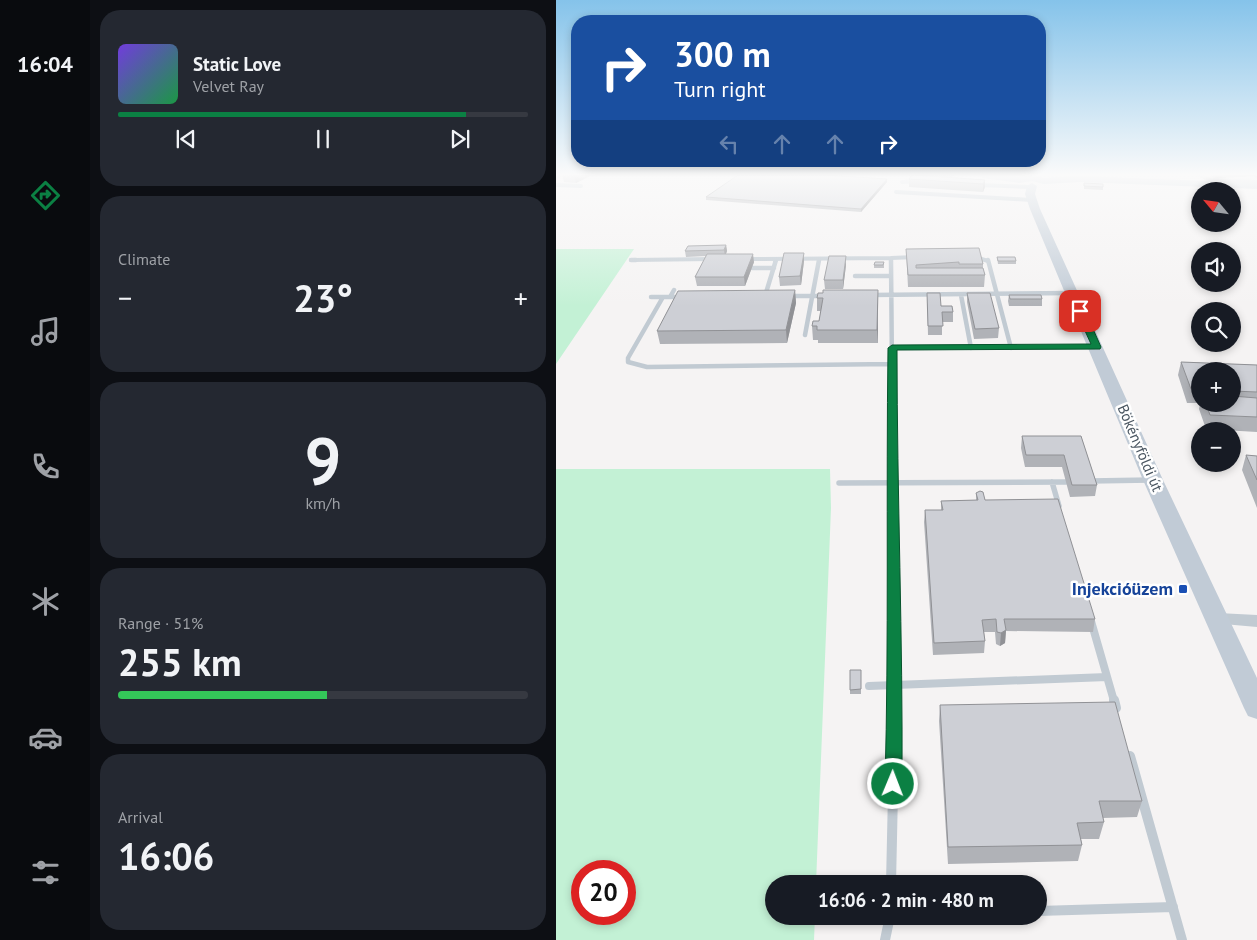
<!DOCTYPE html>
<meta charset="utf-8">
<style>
body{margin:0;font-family:"PT Sans",sans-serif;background:#242831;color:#f1f3f6;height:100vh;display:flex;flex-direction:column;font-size:19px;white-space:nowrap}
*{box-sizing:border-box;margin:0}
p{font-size:16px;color:#9ea1a6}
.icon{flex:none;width:28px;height:28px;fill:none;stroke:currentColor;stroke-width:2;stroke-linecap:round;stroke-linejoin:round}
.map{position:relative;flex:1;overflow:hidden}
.side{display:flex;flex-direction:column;gap:10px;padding:10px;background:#0d0f14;width:466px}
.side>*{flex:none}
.hud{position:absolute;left:15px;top:15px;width:475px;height:152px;border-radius:20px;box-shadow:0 2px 8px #0003;background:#1a4fa0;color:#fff;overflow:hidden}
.needle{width:32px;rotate:299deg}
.buttons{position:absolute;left:635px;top:182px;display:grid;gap:10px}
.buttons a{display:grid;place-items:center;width:50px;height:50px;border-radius:50%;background:#171b24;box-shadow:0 2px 8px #0003;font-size:25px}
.speed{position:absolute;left:15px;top:860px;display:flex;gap:10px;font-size:25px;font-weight:700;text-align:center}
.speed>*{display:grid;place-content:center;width:65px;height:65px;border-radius:50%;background:#171b24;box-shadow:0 2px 8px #0003;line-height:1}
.speed .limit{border:8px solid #d22;background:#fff;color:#111}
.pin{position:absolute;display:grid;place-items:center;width:42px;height:42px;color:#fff;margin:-21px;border-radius:10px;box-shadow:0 2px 8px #0006}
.me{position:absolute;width:55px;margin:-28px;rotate:1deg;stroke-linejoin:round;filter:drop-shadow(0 0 4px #0008)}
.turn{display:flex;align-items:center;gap:18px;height:105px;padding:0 20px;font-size:22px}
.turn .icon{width:65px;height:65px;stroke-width:2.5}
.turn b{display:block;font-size:35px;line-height:42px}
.lanes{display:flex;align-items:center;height:48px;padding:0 20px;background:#0003;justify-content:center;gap:25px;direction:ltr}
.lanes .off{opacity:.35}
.big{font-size:38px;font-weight:700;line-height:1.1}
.side .card{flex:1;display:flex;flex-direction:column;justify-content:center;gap:8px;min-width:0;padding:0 18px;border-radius:20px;background:#242831}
.side .dial{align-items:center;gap:0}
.dial b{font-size:65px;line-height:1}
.song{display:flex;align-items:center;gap:15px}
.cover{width:60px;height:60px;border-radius:8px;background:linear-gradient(135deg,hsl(260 70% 55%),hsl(140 70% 35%))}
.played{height:5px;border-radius:2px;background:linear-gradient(90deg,#0b8043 85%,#363941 85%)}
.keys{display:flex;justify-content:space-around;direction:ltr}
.heat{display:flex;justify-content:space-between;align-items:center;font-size:28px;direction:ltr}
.charge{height:8px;border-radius:4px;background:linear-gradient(90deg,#34c759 51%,#363941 0)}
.trip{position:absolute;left:209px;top:875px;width:282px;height:50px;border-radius:25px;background:#171b24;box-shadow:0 2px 8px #0003;font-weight:700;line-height:50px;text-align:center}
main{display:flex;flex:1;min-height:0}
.tabs{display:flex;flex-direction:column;width:90px;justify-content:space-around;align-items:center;background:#090b0e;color:#9ea1a6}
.tabs .icon{width:35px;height:35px}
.tabs .current{color:#0b8043}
.tabs b{font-size:22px;color:#f1f3f6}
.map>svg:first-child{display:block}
</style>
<main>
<nav class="tabs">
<b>16:04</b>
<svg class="icon current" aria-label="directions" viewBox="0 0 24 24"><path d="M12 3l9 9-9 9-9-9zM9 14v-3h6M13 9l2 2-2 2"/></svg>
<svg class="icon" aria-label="music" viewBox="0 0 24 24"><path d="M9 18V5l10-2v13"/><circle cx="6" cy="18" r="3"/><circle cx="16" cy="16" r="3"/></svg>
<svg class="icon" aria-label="phone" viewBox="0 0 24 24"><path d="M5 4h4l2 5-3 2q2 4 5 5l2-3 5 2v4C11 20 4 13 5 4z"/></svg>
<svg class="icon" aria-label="climate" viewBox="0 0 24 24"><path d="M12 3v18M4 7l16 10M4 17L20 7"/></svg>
<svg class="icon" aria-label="car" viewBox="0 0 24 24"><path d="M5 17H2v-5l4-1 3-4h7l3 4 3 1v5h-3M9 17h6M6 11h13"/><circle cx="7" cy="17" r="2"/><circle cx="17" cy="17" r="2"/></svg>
<svg class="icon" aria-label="filters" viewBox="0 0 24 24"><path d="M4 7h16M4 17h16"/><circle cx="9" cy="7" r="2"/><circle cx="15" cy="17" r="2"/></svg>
</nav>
<section class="side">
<div class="card">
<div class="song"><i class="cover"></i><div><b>Static Love</b><p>Velvet Ray</p></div></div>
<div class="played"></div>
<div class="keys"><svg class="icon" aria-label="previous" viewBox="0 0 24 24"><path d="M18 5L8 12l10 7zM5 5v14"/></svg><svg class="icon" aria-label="pause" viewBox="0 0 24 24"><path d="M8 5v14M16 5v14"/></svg><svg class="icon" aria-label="next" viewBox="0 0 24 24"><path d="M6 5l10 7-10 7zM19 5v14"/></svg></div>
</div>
<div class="card"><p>Climate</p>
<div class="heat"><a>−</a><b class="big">23°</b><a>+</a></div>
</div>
<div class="card dial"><b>9</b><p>km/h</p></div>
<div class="card"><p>Range · 51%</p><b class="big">255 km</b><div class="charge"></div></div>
<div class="card"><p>Arrival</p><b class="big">16:06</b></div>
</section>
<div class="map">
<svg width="701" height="940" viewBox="0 0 701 940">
<rect width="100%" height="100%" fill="#f5f3f3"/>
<path fill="#c3f1d5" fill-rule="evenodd" d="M 0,249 L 78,249 L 0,364 Z
M 0,469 L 274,469 L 275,508 L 260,884 L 218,884 L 218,916 L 259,916 L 258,940 L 0,940 ZM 26,871 L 69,871 L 69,914 L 26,914 Z"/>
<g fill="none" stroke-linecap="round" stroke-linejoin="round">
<path stroke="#c1cad2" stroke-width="4" d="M 643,175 L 655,180 L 701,182
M 0,178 L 3,175
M 346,182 L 362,181
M 0,185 L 25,186
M 422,185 L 475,187
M 340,192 L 475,200
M 419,257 L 432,261
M 335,258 L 359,257
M 191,259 L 335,258 L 335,261
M 75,260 L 156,259
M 219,261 L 220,259
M 263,261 L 263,259"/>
<path stroke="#c1cad2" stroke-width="4.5" d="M 75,260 L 80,260
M 335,260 L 336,372
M 432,260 L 455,348
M 196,268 L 218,268
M 299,276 L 335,276
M 314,295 L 516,293
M 405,295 L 415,348
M 209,296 L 220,260
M 231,296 L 269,296
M 95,297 L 126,297
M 107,297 L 72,358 L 72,362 L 91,367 L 336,364
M 114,297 L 118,290
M 249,335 L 263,260
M 336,348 L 540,347"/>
<path stroke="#c1cad2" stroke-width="5.5" d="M 336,371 L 337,515
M 534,481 L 595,480
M 496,482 L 503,506
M 283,483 L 510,482"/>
<path stroke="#c1cad2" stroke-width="8" d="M 337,514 L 339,701
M 535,621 L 558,701
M 313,686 L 551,677"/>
<path stroke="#c1cad2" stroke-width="10" d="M 558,700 L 560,708
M 574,756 L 626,940
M 335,884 L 339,700
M 482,911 L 617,907
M 329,940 L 334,916"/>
<path fill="#c1cad2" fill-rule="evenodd" d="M 662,613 L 701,615 L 701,627 L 656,623 L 654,619 L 656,615 Z"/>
<path fill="#c1cbd6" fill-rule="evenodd" d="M 422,175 L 463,177 L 476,175 L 488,178 L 524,176 L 701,183 L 701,189 L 524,182 L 488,184 L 476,181 L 463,183 L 427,178 Z
M 476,183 L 481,186 L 479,194 L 484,209 L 607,480 L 701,678 L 701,719 L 692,716 L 688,708 L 587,480 L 474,209 L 469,194 L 471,186 Z"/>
</g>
<path fill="#b0b2b7" d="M 6,175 L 36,175 L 20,183 L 8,182 Z
M 353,175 L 398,175 L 397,177 L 429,180 L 429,187 L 427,192 L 353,187 L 353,179 L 356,176 L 353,176 Z
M 652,175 L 701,175 L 701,178 L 698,177 L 699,176 L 659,178 Z
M 331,179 L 331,182 L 305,212 L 150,200 L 150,197 Z
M 528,186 L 547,187 L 547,190 L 528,189 Z
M 170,245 L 171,251 L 170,254 L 198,262 L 189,286 L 141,286 L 139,277 L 150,256 L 130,257 L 129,251 Z
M 350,249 L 427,264 L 427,268 L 429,275 L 428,287 L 352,287 Z
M 248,253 L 248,261 L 245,285 L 224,286 L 223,277 Z
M 441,257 L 460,261 L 460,264 L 442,264 Z
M 328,262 L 328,268 L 318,268 L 318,265 Z
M 290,265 L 287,289 L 269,289 L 268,280 Z
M 239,290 L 240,303 L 231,343 L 104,344 L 101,331 Z
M 322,290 L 322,343 L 262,343 L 262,340 L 257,340 L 256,326 L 263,321 L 265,311 L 261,311 L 261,298 Z
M 371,293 L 385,306 L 397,312 L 397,322 L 386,322 L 386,335 L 372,335 Z
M 411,293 L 443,328 L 442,338 L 418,339 L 411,302 Z
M 453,295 L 486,299 L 486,306 L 453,306 L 452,301 Z
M 625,362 L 701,365 L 701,432 L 650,429 L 643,409 L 644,404 L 676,404 L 676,371 L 644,371 L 644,403 L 631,403 L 622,375 Z
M 466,436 L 525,436 L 541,485 L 539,496 L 514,497 L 506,467 L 469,467 L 465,448 Z
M 690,455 L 701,456 L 701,508 L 686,470 Z
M 420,493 L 429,500 L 539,619 L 537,632 L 450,631 L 449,643 L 444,646 L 440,644 L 439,632 L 428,632 L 429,641 L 428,653 L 377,655 L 368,522 L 369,510 L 385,510 L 385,501 L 420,500 Z
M 305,670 L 305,694 L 294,694 L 294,690 Z
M 384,705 L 586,801 L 581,817 L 547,818 L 548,822 L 543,839 L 525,839 L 526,845 L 522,861 L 392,864 L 383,721 Z"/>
<path fill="#909195" d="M 20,175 L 36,175 L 20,183 L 18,176 Z
M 660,175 L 699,175 L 699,176 L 659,178 Z
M 331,179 L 331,182 L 305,212 L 305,209 Z
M 429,180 L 429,187 L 427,192 L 427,184 Z
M 170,245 L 171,251 L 169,256 L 168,250 Z
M 248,253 L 248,261 L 245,285 L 244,276 Z
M 197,254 L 198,262 L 189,286 L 188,277 Z
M 290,256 L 290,265 L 287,289 L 287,280 Z
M 239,290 L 240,303 L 231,343 L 230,330 Z
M 322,290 L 322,343 L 321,330 Z
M 450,630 L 449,643 L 444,646 L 445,633 Z"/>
<path fill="#cdcfd5" stroke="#909195" d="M 182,175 L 269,175 L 331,179 L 305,209 L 150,197 Z
M 356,175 L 358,175 L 429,180 L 427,184 L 353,179 Z
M 528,183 L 547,184 L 547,187 L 528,186 Z
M 170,245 L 168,250 L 129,251 L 132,246 Z
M 423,248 L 427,264 L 403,264 L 403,262 L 360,265 L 360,268 L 427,268 L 429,275 L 352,275 L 350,249 Z
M 228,253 L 248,253 L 244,276 L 223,277 Z
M 151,254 L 197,254 L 188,277 L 139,277 Z
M 273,256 L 290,256 L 287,280 L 268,280 Z
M 441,257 L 459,257 L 460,261 L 442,261 Z
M 319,262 L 328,262 L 327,265 L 318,265 Z
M 239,290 L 230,330 L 101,331 L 122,291 Z
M 267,290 L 322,290 L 321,330 L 261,330 L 261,326 L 256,326 L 257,321 L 263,321 L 267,298 L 261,298 L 262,293 L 267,293 Z
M 371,293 L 384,293 L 385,306 L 396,306 L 397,312 L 386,312 L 387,326 L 372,326 Z
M 411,293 L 434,293 L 443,328 L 419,329 Z
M 453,295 L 485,295 L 486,299 L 454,299 Z
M 625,362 L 701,365 L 701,392 L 676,391 L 676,371 L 644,371 L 644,389 L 635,389 Z
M 676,396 L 701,398 L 701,417 L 654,415 L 650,404 L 676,404 Z
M 466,436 L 525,436 L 541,485 L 516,485 L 508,455 L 470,455 Z
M 690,455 L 701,456 L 701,480 Z
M 424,491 L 427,492 L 429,500 L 502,499 L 539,619 L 448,619 L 450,630 L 445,633 L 441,632 L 440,619 L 426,620 L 429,641 L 378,643 L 369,510 L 387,510 L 385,501 L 422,500 L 420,493 Z
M 294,670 L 305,670 L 305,689 L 294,690 Z
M 559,702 L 586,801 L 543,801 L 548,822 L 521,823 L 526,845 L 392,847 L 384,705 Z"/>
<linearGradient id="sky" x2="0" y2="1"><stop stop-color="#85c3ea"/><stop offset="0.57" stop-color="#fafafa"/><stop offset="1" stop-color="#fafafa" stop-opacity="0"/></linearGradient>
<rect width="701" height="306" fill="url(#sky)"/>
<path fill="#0b8043" stroke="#07532c" d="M 521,309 L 529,311 L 545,347 L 544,349 L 341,350 C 341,495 347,640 346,784 L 343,790 L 337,792 L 331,790 L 329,784 C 333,639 330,493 332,348 L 336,345 L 535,344 L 520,311 Z"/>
<rect fill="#1a4fb4" stroke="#fff" stroke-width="2" x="622" y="584" width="10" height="10" rx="2.5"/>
<g text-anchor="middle" stroke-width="5" stroke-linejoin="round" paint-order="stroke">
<g font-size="15" fill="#4a5661" stroke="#fff">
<text transform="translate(584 448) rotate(67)" y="5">Bökényföldi út</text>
</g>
<g font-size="18" font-weight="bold" fill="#164399" stroke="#fff" text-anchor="end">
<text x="617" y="595">Injekcióüzem</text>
</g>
</g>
</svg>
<div class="buttons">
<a><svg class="needle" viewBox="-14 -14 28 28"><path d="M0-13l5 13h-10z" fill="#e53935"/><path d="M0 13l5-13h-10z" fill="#9ea1a6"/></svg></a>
<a><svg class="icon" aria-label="sound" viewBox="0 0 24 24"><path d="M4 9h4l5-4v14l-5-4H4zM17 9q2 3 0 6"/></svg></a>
<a><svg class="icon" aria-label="search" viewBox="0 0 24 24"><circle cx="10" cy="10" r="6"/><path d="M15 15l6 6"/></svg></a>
<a>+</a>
<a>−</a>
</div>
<div class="speed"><div class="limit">20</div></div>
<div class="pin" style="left:524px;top:311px;background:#d93025"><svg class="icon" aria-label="arrive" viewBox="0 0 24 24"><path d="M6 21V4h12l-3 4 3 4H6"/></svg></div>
<svg class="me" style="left:337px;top:784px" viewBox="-20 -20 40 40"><circle r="17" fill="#0b8043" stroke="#fff" stroke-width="3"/><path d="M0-11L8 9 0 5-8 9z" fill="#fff"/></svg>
<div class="trip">16:06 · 2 min · 480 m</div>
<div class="hud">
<div class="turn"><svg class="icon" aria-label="right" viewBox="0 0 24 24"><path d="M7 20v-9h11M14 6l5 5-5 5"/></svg><div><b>300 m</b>Turn right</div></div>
<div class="lanes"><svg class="icon off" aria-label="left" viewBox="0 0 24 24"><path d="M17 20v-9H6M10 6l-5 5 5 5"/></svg><svg class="icon off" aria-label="ahead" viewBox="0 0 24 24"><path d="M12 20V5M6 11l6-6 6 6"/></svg><svg class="icon off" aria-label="ahead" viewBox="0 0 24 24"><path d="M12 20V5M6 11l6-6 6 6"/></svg><svg class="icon" aria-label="right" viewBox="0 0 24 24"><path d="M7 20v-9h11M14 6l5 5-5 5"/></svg></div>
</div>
</div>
</main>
